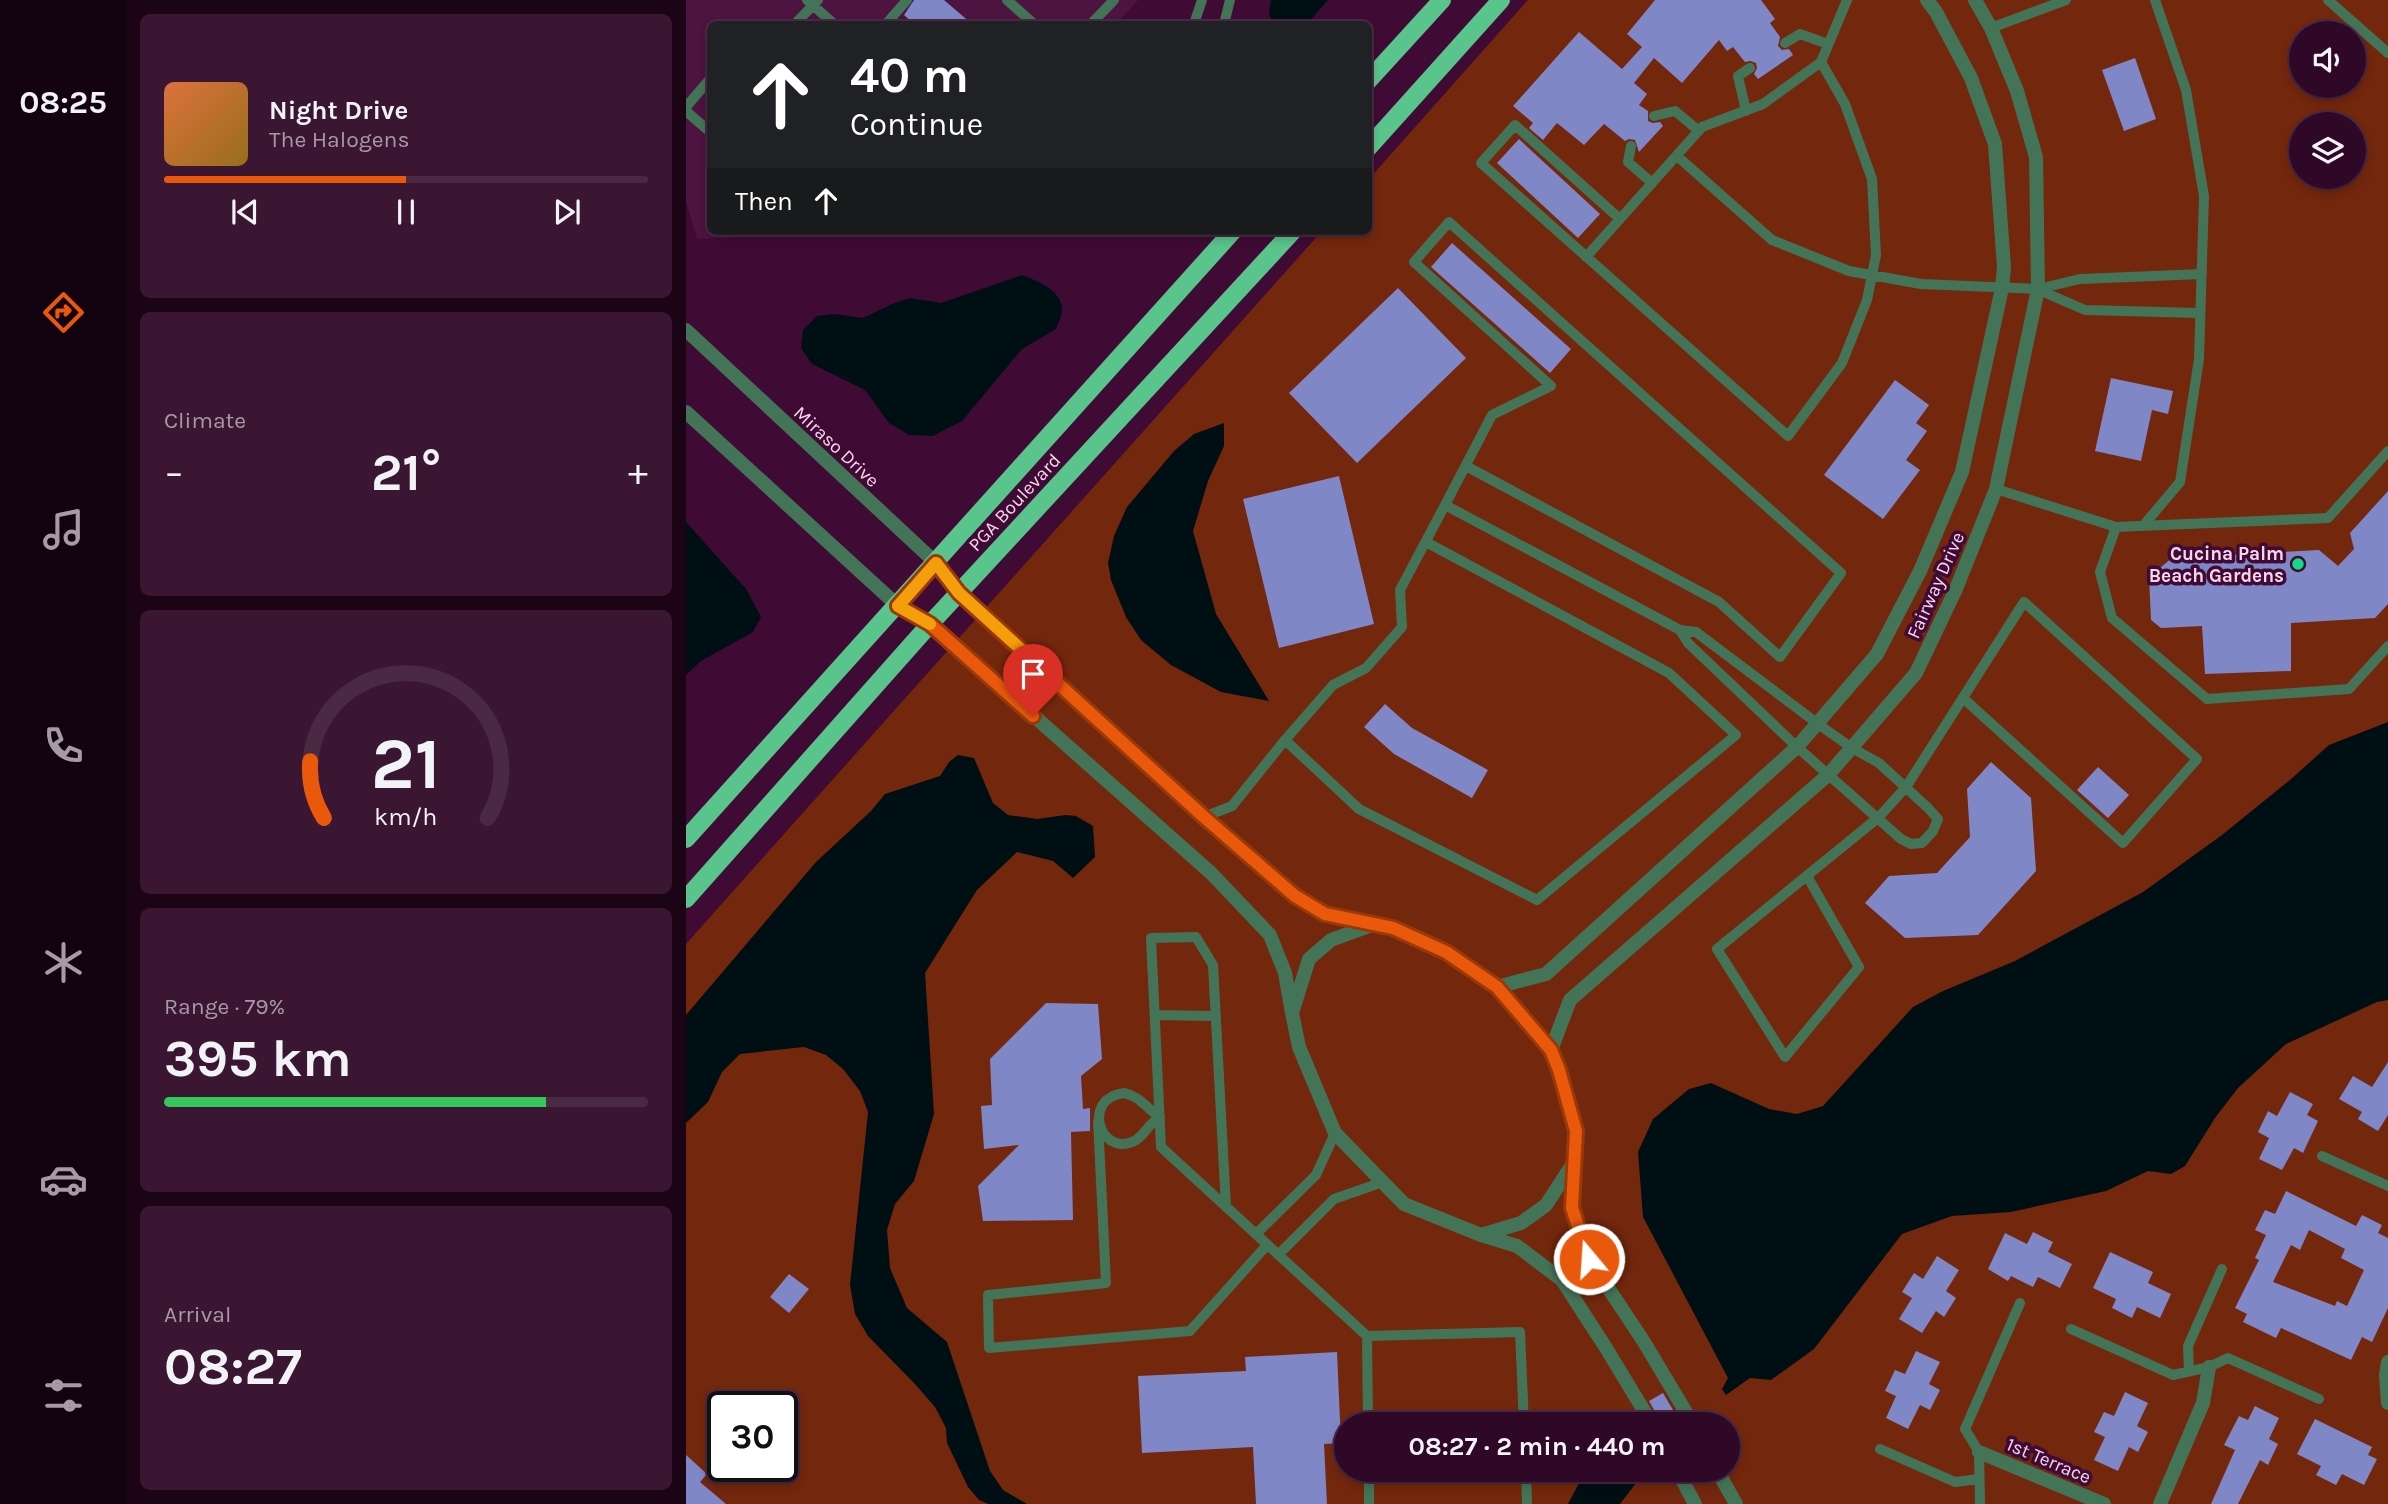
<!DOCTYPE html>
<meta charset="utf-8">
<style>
body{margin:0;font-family:Karla,sans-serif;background:#3b1633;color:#f1f3f6;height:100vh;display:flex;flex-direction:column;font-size:26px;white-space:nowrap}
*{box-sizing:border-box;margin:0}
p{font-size:23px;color:#a79aa7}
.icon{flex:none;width:38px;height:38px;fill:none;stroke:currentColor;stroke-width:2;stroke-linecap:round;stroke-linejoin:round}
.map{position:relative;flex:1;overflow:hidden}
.panel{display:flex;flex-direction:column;gap:14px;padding:14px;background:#1a0415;width:560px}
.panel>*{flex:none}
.guide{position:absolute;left:21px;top:21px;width:665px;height:214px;border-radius:10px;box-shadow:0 4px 10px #0003,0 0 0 2px #4a2944;background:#202124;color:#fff;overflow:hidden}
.buttons{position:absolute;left:1603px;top:21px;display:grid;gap:14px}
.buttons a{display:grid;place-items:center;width:77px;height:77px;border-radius:50%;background:#2f0827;box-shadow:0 4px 10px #0003,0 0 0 2px #4a2944;font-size:35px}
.speed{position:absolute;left:21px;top:1391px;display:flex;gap:14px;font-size:35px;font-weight:700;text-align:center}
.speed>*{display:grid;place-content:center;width:91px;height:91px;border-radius:50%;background:#2f0827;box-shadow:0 4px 10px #0003,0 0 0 2px #4a2944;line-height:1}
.speed .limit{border:4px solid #111;border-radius:10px;background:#fff;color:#111}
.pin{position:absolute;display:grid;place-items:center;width:60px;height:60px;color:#fff;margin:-72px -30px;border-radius:50% 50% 50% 0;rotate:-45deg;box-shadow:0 0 7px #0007}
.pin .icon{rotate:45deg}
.me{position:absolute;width:77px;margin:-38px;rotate:342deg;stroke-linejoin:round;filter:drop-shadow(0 0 5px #0008)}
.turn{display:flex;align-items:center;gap:24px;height:147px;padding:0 28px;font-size:32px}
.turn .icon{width:91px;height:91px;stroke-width:2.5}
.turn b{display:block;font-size:49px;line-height:60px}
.then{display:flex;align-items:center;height:66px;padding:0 28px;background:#0003;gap:14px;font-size:26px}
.big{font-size:52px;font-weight:700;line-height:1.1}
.panel .card{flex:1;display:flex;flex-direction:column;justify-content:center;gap:10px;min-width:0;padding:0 24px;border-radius:10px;background:#3b1633}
.panel .dial{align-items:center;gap:0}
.dial svg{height:182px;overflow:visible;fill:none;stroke:#4a2944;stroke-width:7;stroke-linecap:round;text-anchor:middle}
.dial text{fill:#f1f3f6;stroke:none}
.song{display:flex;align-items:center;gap:21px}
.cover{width:84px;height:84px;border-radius:10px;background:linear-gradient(135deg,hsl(20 70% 55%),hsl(40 70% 35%))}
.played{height:7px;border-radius:4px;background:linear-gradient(90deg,#ea580c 50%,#4a2944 50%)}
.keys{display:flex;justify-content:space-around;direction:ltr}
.heat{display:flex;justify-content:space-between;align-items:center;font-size:38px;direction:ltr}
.charge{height:10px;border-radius:5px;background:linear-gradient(90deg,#34c759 79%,#4a2944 0)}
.trip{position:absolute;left:648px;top:1412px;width:406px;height:70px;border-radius:35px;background:#2f0827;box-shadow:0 4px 10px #0003,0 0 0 2px #4a2944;font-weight:700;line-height:70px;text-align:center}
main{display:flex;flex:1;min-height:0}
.tabs{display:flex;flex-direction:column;width:126px;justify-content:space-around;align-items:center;background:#130310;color:#a79aa7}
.tabs .icon{width:49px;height:49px}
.tabs .current{color:#ea580c}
.tabs b{font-size:32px;color:#f1f3f6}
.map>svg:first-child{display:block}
</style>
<main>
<nav class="tabs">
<b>08:25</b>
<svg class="icon current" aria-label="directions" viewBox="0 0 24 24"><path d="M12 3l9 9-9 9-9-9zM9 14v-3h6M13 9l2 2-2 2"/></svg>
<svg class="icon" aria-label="music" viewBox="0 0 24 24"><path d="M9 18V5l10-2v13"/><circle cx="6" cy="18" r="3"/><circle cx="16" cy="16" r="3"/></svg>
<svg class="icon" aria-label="phone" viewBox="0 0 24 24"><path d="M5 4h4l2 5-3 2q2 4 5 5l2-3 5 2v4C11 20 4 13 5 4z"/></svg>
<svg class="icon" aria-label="climate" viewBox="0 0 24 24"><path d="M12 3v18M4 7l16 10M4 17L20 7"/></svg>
<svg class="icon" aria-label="car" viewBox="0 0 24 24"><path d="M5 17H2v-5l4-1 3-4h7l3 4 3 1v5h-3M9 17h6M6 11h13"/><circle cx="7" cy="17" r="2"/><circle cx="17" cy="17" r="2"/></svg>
<svg class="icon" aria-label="filters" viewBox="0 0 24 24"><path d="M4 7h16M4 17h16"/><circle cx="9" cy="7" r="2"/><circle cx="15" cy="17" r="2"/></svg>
</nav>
<section class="panel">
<div class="card">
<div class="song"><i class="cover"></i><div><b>Night Drive</b><p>The Halogens</p></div></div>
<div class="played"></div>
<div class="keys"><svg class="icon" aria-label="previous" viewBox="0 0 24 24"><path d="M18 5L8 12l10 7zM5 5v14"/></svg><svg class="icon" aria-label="pause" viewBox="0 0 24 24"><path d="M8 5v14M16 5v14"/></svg><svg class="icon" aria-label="next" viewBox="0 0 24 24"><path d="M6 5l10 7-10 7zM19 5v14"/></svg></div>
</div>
<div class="card"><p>Climate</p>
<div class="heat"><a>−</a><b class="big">21°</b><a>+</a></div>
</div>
<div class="card dial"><svg viewBox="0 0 100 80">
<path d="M14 69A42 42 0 1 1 86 69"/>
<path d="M14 69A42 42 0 0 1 8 44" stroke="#ea580c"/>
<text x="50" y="56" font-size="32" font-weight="700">21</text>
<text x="50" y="72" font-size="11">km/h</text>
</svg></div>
<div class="card"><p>Range · 79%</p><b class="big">395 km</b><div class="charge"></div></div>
<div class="card"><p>Arrival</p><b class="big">08:27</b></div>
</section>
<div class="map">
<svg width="1702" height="1504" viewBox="0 0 1702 1504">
<rect width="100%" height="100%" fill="#3f0b34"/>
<path fill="#4d1341" d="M 0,0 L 452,0 L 430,24 L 24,24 L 24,231 L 183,231 L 11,239 L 0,202 Z"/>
<path fill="#73270d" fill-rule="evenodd" d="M 842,0 L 1702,0 L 1702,1504 L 0,1504 L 0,944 L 636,231 L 682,231 L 683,179 ZM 1615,33 L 1668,33 L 1668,86 L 1615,86 ZM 1615,124 L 1668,124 L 1668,177 L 1615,177 ZM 37,1407 L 96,1407 L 96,1466 L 37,1466 ZM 660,1424 L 1041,1424 L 1041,1470 L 660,1470 Z"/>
<path fill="#000f14" d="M 585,0 L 642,0 L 621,24 L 586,24 L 583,11 Z
M 336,275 C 352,281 378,291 376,312 C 375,317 372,324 370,329 L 336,349 L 276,421 L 247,436 L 223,435 L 203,423 L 179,390 L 126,364 L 115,348 L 117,330 L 131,316 L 148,314 L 177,318 L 208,303 L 224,298 L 255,303 Z
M 538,423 L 538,446 L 522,481 L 507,531 L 530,614 L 583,701 L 535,692 L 485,665 L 455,640 L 440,617 L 425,580 L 422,563 L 428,536 L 441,507 L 488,451 L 508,434 Z
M 0,522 L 60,589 L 75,617 L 67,632 L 15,661 L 0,675 Z
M 1702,722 L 1702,1000 L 1691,1002 L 1600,1044 L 1552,1088 L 1529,1118 L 1499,1166 L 1485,1174 L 1462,1171 L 1420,1191 L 1325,1212 L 1266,1216 L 1216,1234 L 1128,1349 L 1085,1380 L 1064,1378 L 1040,1395 L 1036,1389 L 1042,1378 L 957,1217 L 952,1152 L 967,1119 L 1003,1089 L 1025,1083 L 1083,1109 L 1111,1114 L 1137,1106 L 1227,1007 L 1257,991 L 1329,961 L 1457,892 L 1536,835 L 1604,780 L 1643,745 Z
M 272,755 L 288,758 L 307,803 L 322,815 L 351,819 L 380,815 L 390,816 L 407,826 L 409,857 L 387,878 L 367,861 L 331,852 L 291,890 L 239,973 L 248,1114 L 228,1181 L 209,1204 L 201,1230 L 204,1268 L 221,1308 L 261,1342 L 304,1471 L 317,1490 L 341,1504 L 302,1504 L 293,1500 L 282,1487 L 261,1443 L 260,1428 L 249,1407 L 229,1384 L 182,1336 L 169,1314 L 164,1285 L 182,1112 L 174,1091 L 157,1069 L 140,1055 L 118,1047 L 54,1054 L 36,1072 L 22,1102 L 0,1123 L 0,1015 L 130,862 L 185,811 L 199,794 L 254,776 L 263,762 Z
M 900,1470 L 960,1470 L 934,1504 L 882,1504 Z"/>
<path fill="#7f87c6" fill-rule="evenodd" d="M 228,0 L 258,0 L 286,24 L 228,24 L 218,15 Z
M 969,0 L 1075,0 L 1089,19 L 1084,23 L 1094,37 L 1092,46 L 1096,50 L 1103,49 L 1107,55 L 1072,79 L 1068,74 L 1071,68 L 1070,63 L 1064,61 L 1059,62 L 1047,47 L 1041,51 L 1033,40 L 996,83 L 968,58 L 948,83 L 961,94 L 953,105 L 962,111 L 962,121 L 967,123 L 974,122 L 977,126 L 953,152 L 949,140 L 943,139 L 939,141 L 918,124 L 898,145 L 871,123 L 857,140 L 843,128 L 847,123 L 827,106 L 893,32 L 936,69 L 956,47 L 941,34 Z
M 1449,58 L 1470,119 L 1438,131 L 1416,70 Z
M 833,139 L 914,214 L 892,238 L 811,163 Z
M 766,243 L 885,349 L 864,373 L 745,267 Z
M 712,288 L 780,358 L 671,463 L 603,393 Z
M 1425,378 L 1487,391 L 1482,414 L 1466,410 L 1455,461 L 1409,451 Z
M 1209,380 L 1243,405 L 1230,423 L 1241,431 L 1220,460 L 1234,470 L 1197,519 L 1138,475 Z
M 653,476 L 688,624 L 593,648 L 557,499 Z
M 1702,491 L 1702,604 L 1689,618 L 1605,623 L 1605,671 L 1519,674 L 1516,626 L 1475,628 L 1465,620 L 1463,577 L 1486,558 L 1633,550 L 1652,566 L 1668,549 L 1664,533 Z
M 699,704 L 726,728 L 802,770 L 786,798 L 708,754 L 678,727 Z
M 1305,762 L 1345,798 L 1350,871 L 1292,935 L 1219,938 L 1179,903 L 1203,876 L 1251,873 L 1284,837 L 1281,789 Z
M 1412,767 L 1443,795 L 1422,818 L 1391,790 Z
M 360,1003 L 412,1004 L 416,1059 L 395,1076 L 397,1109 L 404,1108 L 404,1131 L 385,1132 L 387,1220 L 297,1221 L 292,1186 L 333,1145 L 298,1149 L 295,1106 L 306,1105 L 304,1059 Z
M 1702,1062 L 1702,1115 L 1692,1131 L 1672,1119 L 1676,1112 L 1653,1099 L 1667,1076 L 1686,1087 Z
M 1604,1092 L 1627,1104 L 1621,1115 L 1632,1121 L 1617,1153 L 1608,1148 L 1596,1170 L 1573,1159 L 1583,1138 L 1572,1132 L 1582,1111 L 1591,1116 Z
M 1600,1191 L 1670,1226 L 1676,1215 L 1696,1225 L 1692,1233 L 1702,1238 L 1702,1308 L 1686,1342 L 1676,1337 L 1665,1360 L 1595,1328 L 1590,1338 L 1557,1322 L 1561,1314 L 1549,1308 L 1573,1260 L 1569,1258 L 1580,1235 L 1569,1230 L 1579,1210 L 1589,1214 ZM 1623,1230 L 1659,1249 L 1655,1258 L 1678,1270 L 1661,1306 L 1651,1301 L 1649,1306 L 1587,1282 L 1605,1245 L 1614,1250 Z
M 1347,1232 L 1367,1242 L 1362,1252 L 1386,1264 L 1374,1288 L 1352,1277 L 1347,1287 L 1325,1276 L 1322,1281 L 1302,1269 L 1319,1233 L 1341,1244 Z
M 1424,1252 L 1467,1272 L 1462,1283 L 1485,1294 L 1474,1318 L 1451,1307 L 1446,1318 L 1426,1308 L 1430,1299 L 1407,1288 Z
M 1251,1256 L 1273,1270 L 1260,1291 L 1270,1298 L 1258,1317 L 1250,1311 L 1236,1333 L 1213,1319 L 1226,1298 L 1216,1292 L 1228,1273 L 1237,1279 Z
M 103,1274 L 123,1289 L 103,1313 L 84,1297 Z
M 1230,1351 L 1254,1362 L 1243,1384 L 1254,1390 L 1244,1410 L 1234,1405 L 1222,1429 L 1200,1418 L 1210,1396 L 1199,1391 L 1209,1370 L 1219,1374 Z
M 651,1352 L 655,1443 L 638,1444 L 641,1504 L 570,1504 L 567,1447 L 456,1453 L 452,1376 L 560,1371 L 559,1357 Z
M 1439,1392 L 1462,1403 L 1451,1426 L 1462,1432 L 1452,1452 L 1443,1447 L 1432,1471 L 1408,1460 L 1419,1437 L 1408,1432 L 1418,1412 L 1428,1416 Z
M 977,1393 L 990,1415 L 976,1424 L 963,1401 Z
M 1569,1406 L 1593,1418 L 1583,1439 L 1592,1444 L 1582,1465 L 1574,1460 L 1552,1504 L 1525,1504 L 1549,1450 L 1538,1445 L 1553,1416 L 1562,1420 Z
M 1629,1419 L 1686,1447 L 1682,1455 L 1691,1459 L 1678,1485 L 1656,1474 L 1650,1485 L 1630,1475 L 1635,1466 L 1611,1454 Z
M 0,1455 L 21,1474 L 14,1482 L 40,1504 L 0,1504 Z"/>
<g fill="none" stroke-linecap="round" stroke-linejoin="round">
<path stroke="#447458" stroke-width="10" d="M 121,0 L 148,24
M 321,0 L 348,24
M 1642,0 L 1702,53
M 109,24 L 132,0
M 200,24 L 221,0
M 405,24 L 428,0
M 508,24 L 516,0
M 538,24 L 544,0
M 1305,28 L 1380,0
M 1099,43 L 1114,34 L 1142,44
M 0,107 L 24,79
M 0,111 L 24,132
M 1060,111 L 1052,76 L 1064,68
M 968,116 L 989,111 L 1013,131
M 945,146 L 942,162 L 966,183
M 991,156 L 1086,240 L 1163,271 L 1235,284 L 1352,289 L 1394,279 L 1516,274
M 934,219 L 829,125 L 795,163 L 1102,436 L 1156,363 L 1181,300 L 1190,255 L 1186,179 L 1159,104 L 1135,62 L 1161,0
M 900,257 L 1016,127 L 1077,104 L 1135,62
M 1353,290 L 1399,310 L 1514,313
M 1310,489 L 1430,527 L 1414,572 L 1426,618 L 1521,699 L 1663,689 L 1702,646
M 759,505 L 806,415 L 865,386 L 728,262 L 763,222 L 1155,573 L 1094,657 L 1033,602 L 780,466
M 1457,526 L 1494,482 L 1513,359 L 1518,196 L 1500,90 L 1469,0
M 1430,527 L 1642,518 L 1702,451
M 599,740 L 673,809 L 851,900 L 1050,735 L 983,673 L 740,542
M 518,817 L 546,806 L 599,740 L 647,685 L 680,668 L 716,627 L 714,590 L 759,505 L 994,630 L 1010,632 L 1132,724 L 1166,748 L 1193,763 L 1242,808 L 1252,819 L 1247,831 L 1236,843 L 1225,844 L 1215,839 L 1111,747 L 1002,643 L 994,630
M 1121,876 L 1173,967 L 1099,1057 L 1031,949 L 1193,817 L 1220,787 L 1338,602 L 1511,759 L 1437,843 L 1277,698
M 469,1015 L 529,1016
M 438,1093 C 454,1096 461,1109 474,1117 C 460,1125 459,1137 446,1142 C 413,1155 396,1098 438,1093 Z
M 412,1121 L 420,1283 L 302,1295 L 303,1348 L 504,1331 L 581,1245
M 1636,1156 L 1702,1186
M 540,1207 L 527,965 L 510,937 L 465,938 L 475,1147 L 681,1336 L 834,1332 L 838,1424
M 570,1234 L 630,1175 L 649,1133
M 592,1255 L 648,1199 L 697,1182
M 1385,1329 L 1487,1375 L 1523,1367 L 1542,1358 L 1633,1399
M 681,1336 L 682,1424
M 1503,1371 L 1502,1346 L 1536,1269
M 1194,1449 L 1269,1482 L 1293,1479
M 683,1470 L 683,1504
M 840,1470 L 841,1504
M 1294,1504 L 1293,1452 L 1279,1429 L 1334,1303"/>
<path stroke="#447458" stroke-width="14" d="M 273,593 L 518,817 L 609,896 L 639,913 L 686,925
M 244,624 L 525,873 L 584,935 L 599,973 L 606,1013 L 613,1047 L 649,1133 L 718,1204 L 795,1235 L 835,1223 L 860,1205 L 888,1162 L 890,1131 L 865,1050 L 811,987 L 759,952 L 707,928 L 686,925 L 645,940 L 623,959 L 606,1013
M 811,987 L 860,974 L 1111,747 L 1191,654 L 1234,571 L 1276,472 L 1316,288 L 1318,267 L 1309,144 L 1285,78 L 1250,12 L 1241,0
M 865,1050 L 884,1000 L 1143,774 L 1230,673 L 1270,589 L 1310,489 L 1352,289 L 1350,157 L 1331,91 L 1305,28 L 1289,0
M 888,1164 L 886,1208 L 903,1259 L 958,1342 L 1007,1424
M 795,1235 L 831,1246 L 876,1280 L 920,1348 L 966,1424
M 1702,1362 L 1700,1375 L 1702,1403
M 1293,1452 L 1418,1504
M 991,1470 L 1009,1504
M 1031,1470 L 1050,1504
M 1474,1504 L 1517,1403 L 1523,1367"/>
<path stroke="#447458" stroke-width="14" d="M 0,330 L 250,563 L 273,593
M 0,412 L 212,606 L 244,624"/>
<path stroke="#59c48c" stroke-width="18" d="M 682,81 L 756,0
M 682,148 L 815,0
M 0,839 L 547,231
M 0,899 L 244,624 L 607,231"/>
</g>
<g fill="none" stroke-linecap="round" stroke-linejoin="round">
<g stroke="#983908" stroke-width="18">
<path id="route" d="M 347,716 L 244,624 L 212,606 L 250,563 L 273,593 L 518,817 L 609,896 L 639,914 L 707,928 L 760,952 L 811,987 L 865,1050 L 873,1070 L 890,1131 L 886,1208 L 903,1259"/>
</g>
<use href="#route" stroke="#ea580c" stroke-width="12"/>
<path stroke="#f59e0b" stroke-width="12" d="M 244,624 L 212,606 L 250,563 L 273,593 L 360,672"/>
</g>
<circle fill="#14d989" stroke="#3f0b34" stroke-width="2.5" cx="1612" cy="564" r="7"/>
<g text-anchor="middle" stroke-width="7" stroke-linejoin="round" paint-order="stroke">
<g font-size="19" fill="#f7d5ec" stroke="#3f0b34">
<text transform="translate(151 446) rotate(43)" y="7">Miraso Drive</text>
<text transform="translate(328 502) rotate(-47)" y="7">PGA Boulevard</text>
<text transform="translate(1249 585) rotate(-66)" y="7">Fairway Drive</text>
<text transform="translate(1363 1460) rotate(23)" y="7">1st Terrace</text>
</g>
<g font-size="19" font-weight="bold" fill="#f7d5ec" stroke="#3f0b34" text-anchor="end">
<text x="1598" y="560">Cucina Palm<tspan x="1598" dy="22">Beach Gardens</tspan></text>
</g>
</g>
</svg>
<div class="buttons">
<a><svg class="icon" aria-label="sound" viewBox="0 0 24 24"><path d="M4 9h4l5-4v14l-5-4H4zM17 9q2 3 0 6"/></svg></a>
<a><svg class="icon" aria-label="layers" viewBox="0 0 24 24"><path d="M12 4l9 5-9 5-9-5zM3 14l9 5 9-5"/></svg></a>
</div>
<div class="speed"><div class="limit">30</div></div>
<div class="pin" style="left:347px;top:716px;background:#d93025"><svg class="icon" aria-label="arrive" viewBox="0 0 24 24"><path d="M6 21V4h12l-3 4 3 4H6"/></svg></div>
<svg class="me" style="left:903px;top:1259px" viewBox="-20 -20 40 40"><circle r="17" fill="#ea580c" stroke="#fff" stroke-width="3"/><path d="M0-11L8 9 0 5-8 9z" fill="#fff"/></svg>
<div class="trip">08:27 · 2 min · 440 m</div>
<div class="guide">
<div class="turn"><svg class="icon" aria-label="ahead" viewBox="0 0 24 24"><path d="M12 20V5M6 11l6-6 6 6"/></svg><div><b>40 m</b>Continue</div></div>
<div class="then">Then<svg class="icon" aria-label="ahead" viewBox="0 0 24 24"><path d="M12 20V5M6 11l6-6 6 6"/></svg></div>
</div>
</div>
</main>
